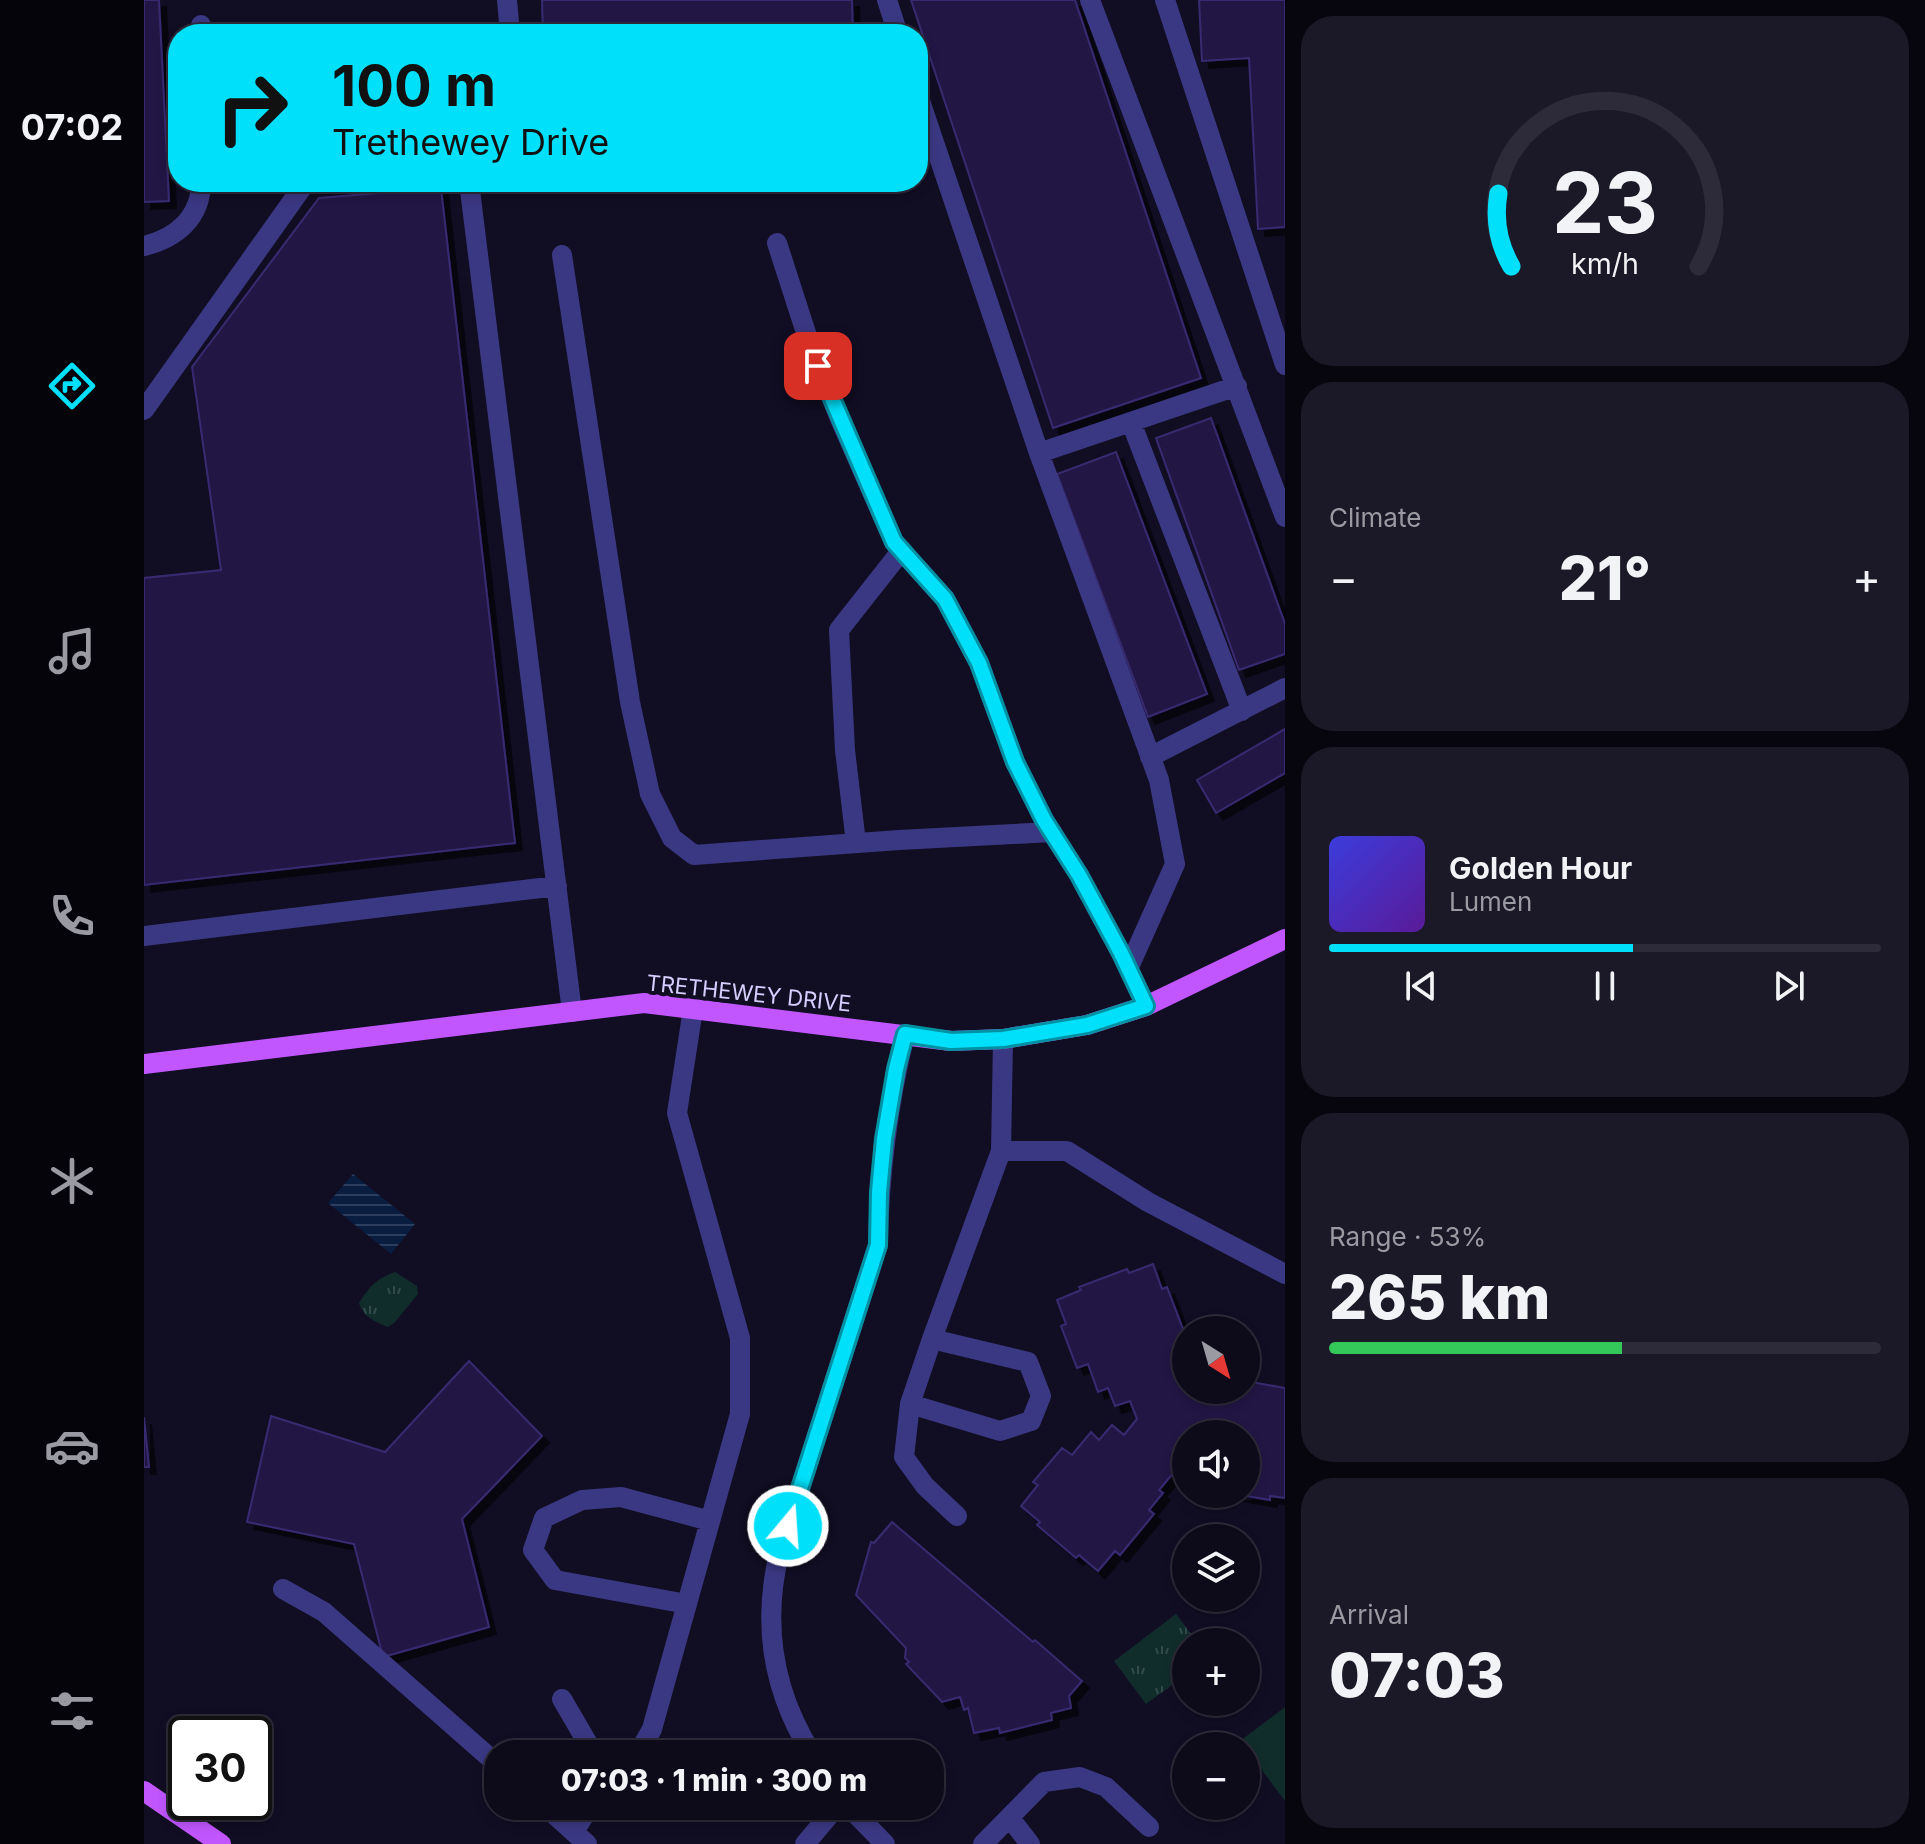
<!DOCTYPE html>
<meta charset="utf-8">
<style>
body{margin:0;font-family:Inter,sans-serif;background:#1b1827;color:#f1f3f6;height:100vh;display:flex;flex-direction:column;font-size:30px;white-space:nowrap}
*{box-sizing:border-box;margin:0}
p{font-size:26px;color:#9a9aa2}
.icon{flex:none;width:44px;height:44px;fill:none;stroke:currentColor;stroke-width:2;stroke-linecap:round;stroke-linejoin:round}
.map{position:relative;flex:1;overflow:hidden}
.drawer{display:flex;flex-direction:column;gap:16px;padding:16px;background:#07060e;width:640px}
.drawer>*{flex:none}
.top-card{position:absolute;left:24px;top:24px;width:760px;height:168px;border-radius:32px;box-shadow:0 4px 12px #0003,0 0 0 2px #2d2b39;background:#00e0fa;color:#111;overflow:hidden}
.needle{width:52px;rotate:143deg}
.fabs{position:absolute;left:1028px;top:1316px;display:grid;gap:16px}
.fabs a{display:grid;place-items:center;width:88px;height:88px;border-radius:50%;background:#0d0a1a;box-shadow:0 4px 12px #0003,0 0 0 2px #2d2b39;font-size:40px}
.speed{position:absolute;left:24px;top:1716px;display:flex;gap:16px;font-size:40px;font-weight:700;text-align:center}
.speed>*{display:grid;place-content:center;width:104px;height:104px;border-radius:50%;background:#0d0a1a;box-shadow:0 4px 12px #0003,0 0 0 2px #2d2b39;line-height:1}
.speed .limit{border:4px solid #111;border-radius:12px;background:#fff;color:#111}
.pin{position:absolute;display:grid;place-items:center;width:68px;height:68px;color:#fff;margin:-34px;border-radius:16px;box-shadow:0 4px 12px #0006}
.me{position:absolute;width:88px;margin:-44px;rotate:18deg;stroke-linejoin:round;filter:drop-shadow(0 0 6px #0008)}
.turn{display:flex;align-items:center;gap:28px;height:168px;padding:0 32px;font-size:36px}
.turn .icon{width:104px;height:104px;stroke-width:2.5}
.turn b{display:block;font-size:56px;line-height:68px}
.big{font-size:60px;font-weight:800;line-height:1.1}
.drawer .widget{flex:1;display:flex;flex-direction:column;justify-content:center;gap:12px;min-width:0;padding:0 28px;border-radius:32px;background:#1b1827}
.drawer .dial{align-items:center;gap:0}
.dial svg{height:208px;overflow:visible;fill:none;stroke:#2d2b39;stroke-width:7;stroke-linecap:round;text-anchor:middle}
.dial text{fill:#f1f3f6;stroke:none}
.song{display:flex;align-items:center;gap:24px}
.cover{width:96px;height:96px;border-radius:12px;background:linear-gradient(135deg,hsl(240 70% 55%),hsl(270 70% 35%))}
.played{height:8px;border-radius:4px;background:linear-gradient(90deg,#00e0fa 55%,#2d2b39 55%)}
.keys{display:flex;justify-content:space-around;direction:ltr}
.heat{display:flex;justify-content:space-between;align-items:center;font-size:44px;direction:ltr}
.charge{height:12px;border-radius:6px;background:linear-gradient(90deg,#34c759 53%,#2d2b39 0)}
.trip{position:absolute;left:340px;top:1740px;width:460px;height:80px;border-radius:32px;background:#0d0a1a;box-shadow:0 4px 12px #0003,0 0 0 2px #2d2b39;font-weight:800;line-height:80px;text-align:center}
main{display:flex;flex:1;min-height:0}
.dock{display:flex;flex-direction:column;width:144px;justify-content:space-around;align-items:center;background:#05040a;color:#9a9aa2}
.dock .icon{width:56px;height:56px}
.dock .active{color:#00e0fa}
.dock b{font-size:36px;color:#f1f3f6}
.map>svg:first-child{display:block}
</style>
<main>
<nav class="dock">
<b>07:02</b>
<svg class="icon active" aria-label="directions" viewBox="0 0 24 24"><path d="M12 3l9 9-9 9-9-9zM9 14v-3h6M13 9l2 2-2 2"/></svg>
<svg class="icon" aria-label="music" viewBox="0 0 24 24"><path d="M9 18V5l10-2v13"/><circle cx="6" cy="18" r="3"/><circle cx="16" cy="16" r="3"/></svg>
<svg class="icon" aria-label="phone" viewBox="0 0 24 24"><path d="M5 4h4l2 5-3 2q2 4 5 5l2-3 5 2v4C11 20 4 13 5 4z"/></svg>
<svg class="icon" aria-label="climate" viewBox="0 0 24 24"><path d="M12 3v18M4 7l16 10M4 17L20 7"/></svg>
<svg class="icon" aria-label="car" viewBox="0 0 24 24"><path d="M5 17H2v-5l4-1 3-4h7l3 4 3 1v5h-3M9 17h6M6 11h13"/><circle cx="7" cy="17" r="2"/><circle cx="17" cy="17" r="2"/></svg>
<svg class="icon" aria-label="filters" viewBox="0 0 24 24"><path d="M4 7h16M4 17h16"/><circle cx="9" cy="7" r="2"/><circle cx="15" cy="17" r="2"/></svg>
</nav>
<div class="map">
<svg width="1141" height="1844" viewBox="0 0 1141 1844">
<defs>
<pattern id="park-tufts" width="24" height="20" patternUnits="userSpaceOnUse" patternTransform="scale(2)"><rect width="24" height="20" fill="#102d2c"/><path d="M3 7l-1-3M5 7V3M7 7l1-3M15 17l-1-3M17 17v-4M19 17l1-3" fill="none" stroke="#324a4c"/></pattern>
<pattern id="water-rules" width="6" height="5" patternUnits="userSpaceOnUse" patternTransform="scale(2)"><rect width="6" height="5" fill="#091d41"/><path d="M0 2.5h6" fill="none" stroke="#2c3d5e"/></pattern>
<filter id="shadow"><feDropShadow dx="7" dy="7" stdDeviation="0" flood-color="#0009"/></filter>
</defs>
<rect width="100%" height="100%" fill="#110d23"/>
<path fill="#102d2c" d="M 1141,1707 L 1141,1801 L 1102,1749 L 1102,1746 L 1096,1741 Z"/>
<path fill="url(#park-tufts)" d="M 251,1272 L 273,1286 L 274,1294 L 251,1322 L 244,1327 C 232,1322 219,1317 215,1303 C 226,1286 232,1279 251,1272 Z
M 1032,1614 L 1053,1642 L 1042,1642 L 1042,1675 L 1002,1704 L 970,1661 Z"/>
<path fill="url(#water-rules)" d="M 209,1174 L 271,1224 L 247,1254 L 184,1203 Z"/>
<path fill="#221944" stroke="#392b71" stroke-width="2" filter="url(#shadow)" d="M 0,0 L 15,0 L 25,201 L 0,202 Z
M 398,0 L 708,0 L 709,34 L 399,34 Z
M 767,0 L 931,0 L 1057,378 L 909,428 Z
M 1055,0 L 1141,0 L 1141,227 L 1114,229 L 1105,58 L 1058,61 Z
M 297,188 L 371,843 L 0,885 L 0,578 L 77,570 L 48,367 L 175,198 Z
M 1067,418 L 1141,624 L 1141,654 L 1095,670 L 1012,438 Z
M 972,452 L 1063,694 L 1004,717 L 913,474 Z
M 1141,729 L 1141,773 L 1072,813 L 1053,780 Z
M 1009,1264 L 1018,1289 L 1023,1287 L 1042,1337 L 1036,1339 L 1042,1357 L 1042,1360 L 1038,1361 L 1042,1373 L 1042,1390 L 1102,1390 L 1102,1381 L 1141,1388 L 1141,1498 L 1126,1496 L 1126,1500 L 1091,1494 L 1102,1494 L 1102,1434 L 1042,1434 L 1042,1474 L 1030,1472 L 1015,1490 L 1019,1493 L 1005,1510 L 1010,1514 L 976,1555 L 971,1551 L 954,1571 L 935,1555 L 932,1558 L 893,1525 L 896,1522 L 877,1506 L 894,1485 L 889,1482 L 918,1448 L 928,1455 L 947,1432 L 955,1440 L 968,1425 L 980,1435 L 993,1419 L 986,1401 L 971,1406 L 964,1388 L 954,1392 L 944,1364 L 933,1368 L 917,1326 L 922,1324 L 913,1300 L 937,1290 L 935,1287 L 983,1269 L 985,1273 Z
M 325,1361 L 398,1436 L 318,1519 L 345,1627 L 239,1657 L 210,1544 L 103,1522 L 127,1416 L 241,1452 Z
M 0,1417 L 5,1467 L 0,1467 Z
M 748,1522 L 889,1642 L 891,1640 L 938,1681 L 925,1696 L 927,1708 L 907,1713 L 908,1720 L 856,1733 L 855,1728 L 830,1733 L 824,1708 L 820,1710 L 816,1697 L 798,1702 L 762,1664 L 765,1662 L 761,1658 L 762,1648 L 712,1595 L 727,1542 L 730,1543 Z"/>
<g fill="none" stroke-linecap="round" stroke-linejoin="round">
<path stroke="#3b3883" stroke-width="20" d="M 363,0 L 366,34
M 743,0 L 754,34
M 946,0 L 1141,517
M 1021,0 L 1141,365
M 57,34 L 57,25
M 774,95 L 895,453 L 1015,780 L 1031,864 L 985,967
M 325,182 L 428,1012
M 633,243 L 664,339 L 696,419 L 750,542 L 801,599 L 835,663 L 871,762 L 900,820 L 935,875 L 977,953 L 1002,1006
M 0,246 C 33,238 57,217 57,182
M 418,255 L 486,702 L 506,794 L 528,838 L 550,855 L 755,840 L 908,832
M 0,410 L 162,182
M 987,422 L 1098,711
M 895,453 L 1093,386
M 1006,757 L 1141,688
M 712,843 L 701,750 L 695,630 L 758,550
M 0,936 L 413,886
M 857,1151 L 923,1151 L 1004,1202 L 1141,1274
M 766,1404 L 856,1431 L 887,1421 L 897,1396 L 884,1362 L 788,1339
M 813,1516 L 781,1486 L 760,1457 L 766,1404 L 788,1339 L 857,1151 L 859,1039
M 139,1589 L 180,1612 L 354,1765
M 543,1604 L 411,1580 L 389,1550 L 400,1518 L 438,1500 L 477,1497 L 566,1521
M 418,1699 L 450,1754
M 494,1754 L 508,1729 L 596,1414 L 596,1338 L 533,1113 L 549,1009
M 668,1754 C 629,1692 618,1625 635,1554 L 734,1245 C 735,1173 744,1104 761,1034
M 401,1806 L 443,1844
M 704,1806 L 741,1844
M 866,1818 L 886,1844
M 430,1832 L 446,1806
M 661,1844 L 693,1806
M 839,1844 L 900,1782 L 936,1777 L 962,1787 L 1005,1827"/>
<path stroke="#c156ff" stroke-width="20" d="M 0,1064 L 500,1003 L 807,1041 L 859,1039 L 943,1025 L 1002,1006 L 1141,939
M 0,1791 L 77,1844"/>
</g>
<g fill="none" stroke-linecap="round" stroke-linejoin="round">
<g stroke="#0092a2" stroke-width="20">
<path id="route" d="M 644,1526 L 734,1245 L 735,1192 L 740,1139 L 752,1069 L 761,1034 L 807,1041 L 859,1039 L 943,1025 L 1002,1006 L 977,953 L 935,875 L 900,820 L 871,762 L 835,663 L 801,599 L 750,542 L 674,366"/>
</g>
<use href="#route" stroke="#00e0fa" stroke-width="14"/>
</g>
<g text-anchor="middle" stroke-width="8" stroke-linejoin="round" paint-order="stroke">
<g font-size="22" fill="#d5cfff" stroke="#110d23">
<text transform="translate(605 993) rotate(6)" y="8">TRETHEWEY DRIVE</text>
</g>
</g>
</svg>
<div class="fabs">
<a><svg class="needle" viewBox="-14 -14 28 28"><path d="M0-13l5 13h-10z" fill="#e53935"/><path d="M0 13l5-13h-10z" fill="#9a9aa2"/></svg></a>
<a><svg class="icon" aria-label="sound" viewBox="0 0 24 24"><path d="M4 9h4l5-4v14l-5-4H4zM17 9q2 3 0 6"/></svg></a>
<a><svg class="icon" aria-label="layers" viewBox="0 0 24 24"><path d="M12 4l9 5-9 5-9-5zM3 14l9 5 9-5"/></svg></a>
<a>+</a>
<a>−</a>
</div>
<div class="speed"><div class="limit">30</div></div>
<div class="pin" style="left:674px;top:366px;background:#d93025"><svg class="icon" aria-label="arrive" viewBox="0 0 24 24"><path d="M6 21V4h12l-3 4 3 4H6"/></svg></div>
<svg class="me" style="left:644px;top:1526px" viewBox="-20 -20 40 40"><circle r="17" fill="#00e0fa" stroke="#fff" stroke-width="3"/><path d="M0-11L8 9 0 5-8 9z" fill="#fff"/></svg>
<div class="trip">07:03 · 1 min · 300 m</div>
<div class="top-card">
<div class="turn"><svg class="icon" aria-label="right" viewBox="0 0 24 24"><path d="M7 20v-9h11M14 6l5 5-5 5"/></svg><div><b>100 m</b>Trethewey Drive</div></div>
</div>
</div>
<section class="drawer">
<div class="widget dial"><svg viewBox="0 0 100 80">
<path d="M14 69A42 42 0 1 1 86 69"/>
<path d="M14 69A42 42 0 0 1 9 41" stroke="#00e0fa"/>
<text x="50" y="56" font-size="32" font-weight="700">23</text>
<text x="50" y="72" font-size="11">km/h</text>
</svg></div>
<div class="widget"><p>Climate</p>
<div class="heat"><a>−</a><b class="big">21°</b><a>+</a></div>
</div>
<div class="widget">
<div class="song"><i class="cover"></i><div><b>Golden Hour</b><p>Lumen</p></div></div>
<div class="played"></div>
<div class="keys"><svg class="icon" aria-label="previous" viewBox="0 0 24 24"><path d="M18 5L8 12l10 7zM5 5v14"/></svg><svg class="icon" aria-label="pause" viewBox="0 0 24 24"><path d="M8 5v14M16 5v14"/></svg><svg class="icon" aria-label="next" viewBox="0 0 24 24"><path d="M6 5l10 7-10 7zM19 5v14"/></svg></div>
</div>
<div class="widget"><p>Range · 53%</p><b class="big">265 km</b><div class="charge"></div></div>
<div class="widget"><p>Arrival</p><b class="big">07:03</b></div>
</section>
</main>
